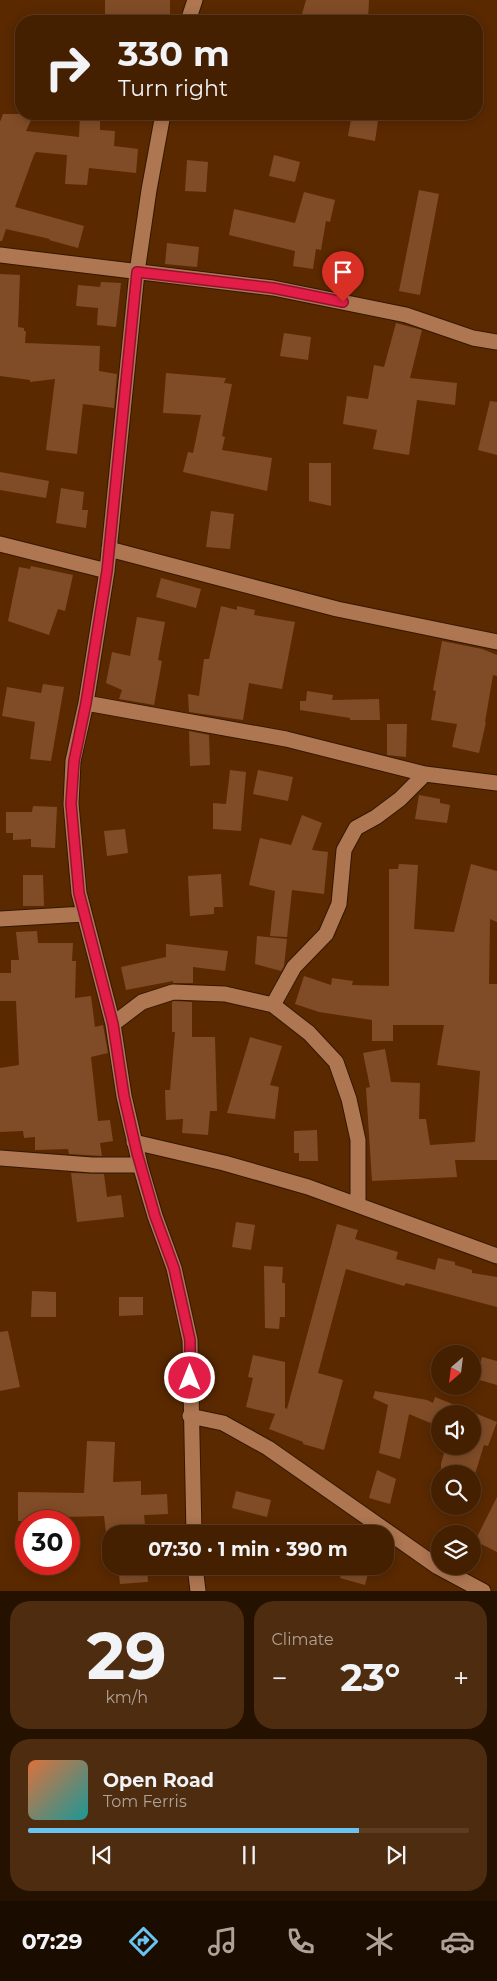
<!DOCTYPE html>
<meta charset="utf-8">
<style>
body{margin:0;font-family:Montserrat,sans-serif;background:#4e2c0f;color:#f1f3f6;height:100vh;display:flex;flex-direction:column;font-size:19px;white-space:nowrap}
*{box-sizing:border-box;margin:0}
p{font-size:16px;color:#afa299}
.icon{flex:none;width:28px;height:28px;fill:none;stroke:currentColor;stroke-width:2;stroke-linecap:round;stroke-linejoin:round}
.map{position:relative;height:1591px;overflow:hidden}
.details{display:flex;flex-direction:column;gap:10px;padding:10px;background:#251100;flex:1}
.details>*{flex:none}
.guide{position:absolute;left:15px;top:15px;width:468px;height:105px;border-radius:20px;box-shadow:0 2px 12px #0003,0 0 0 1px #5c3d22;background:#441f00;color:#f1f3f6;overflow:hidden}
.needle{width:32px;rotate:208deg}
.controls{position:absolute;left:431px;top:1345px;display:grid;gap:10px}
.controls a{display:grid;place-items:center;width:50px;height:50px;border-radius:50%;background:#441f00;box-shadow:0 2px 12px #0003,0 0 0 1px #5c3d22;font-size:25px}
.speed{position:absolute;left:15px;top:1510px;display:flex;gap:10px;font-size:25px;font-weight:700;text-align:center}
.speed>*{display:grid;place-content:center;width:65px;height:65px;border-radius:50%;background:#441f00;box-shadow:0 2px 12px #0003,0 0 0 1px #5c3d22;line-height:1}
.speed .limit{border:8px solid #d22;background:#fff;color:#111}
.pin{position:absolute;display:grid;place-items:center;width:42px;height:42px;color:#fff;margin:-51px -21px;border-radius:50% 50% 50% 0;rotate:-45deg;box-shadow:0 0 5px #0007}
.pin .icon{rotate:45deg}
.me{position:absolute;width:55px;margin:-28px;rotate:0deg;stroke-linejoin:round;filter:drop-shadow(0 0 4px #0008)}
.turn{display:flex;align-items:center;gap:18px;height:105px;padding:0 20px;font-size:22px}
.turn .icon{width:65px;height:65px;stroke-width:2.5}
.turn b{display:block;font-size:35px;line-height:42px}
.big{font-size:38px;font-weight:700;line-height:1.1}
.details .tile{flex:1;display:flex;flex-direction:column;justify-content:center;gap:8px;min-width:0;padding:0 18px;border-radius:20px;background:#4e2c0f}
.details .dial{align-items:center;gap:0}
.dial b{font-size:65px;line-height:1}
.song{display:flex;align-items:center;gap:15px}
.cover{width:60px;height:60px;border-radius:8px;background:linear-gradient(135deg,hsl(20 70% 55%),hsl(180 70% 35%))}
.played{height:5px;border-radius:2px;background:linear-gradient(90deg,#6bc3f2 75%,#5c3d22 75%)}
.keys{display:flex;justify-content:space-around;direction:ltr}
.heat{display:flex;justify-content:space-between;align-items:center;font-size:28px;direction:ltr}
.details .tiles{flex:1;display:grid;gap:10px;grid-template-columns:1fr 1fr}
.tile:last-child{grid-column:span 2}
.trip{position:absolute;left:102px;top:1525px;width:292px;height:50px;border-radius:20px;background:#441f00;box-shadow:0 2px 12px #0003,0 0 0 1px #5c3d22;font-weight:700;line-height:50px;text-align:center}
.tabs{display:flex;height:80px;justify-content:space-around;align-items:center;background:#1b0c00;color:#afa299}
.tabs .icon{width:35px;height:35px}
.tabs .selected{color:#6bc3f2}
.tabs b{font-size:22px;color:#f1f3f6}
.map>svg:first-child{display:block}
</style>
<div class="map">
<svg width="497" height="1591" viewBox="0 0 497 1591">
<rect width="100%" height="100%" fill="#5a2900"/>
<path fill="#804c27" d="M 105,0 L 170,0 L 170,18 L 140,18 L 140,21 L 105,21 Z
M 306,0 L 369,0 L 368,21 L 300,21 Z
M 3,114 L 34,114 L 26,131 L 79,137 L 80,114 L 100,114 L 100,130 L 115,131 L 114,146 L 138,149 L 136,173 L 89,168 L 87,185 L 65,184 L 67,155 L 36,152 L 34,155 L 15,207 L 84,226 L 78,248 L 49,240 L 50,239 L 6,229 L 2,241 L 0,241 L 0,122 Z
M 352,114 L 379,114 L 375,141 L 348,136 Z
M 274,155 L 300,162 L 295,182 L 269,176 Z
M 187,160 L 208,162 L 206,192 L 185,191 Z
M 419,190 L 439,194 L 420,295 L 399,291 Z
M 304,192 L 335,200 L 330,222 L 326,221 L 321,250 L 316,249 L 313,269 L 293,266 L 295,251 L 229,235 L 234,209 L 295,223 Z
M 167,243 L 199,247 L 197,267 L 165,264 Z
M 0,274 L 20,275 L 18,327 L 24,328 L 24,331 L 26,331 L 25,343 L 100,346 L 99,371 L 117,374 L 114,408 L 83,404 L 77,454 L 46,450 L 55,379 L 30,382 L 30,380 L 0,376 Z
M 101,282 L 121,283 L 116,327 L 97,325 L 98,308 L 76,306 L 78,285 L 100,287 Z
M 396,323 L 422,330 L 410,378 L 457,383 L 455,405 L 417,400 L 409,455 L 373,449 L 377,430 L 343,424 L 347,396 L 368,399 L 374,365 L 384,367 Z
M 284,333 L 311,337 L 308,360 L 280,356 Z
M 166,373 L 226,378 L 224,383 L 232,384 L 222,436 L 225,437 L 222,450 L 272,458 L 267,491 L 183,472 L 188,452 L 193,453 L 201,415 L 163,413 Z
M 490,401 L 497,402 L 497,455 L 478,450 Z
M 309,463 L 331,463 L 331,506 L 309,501 Z
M 0,472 L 49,481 L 46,498 L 0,490 Z
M 61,488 L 84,492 L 82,510 L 88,510 L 86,528 L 56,523 Z
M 211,511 L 234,514 L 230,549 L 206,547 Z
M 31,566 L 73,575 L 65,611 L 58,609 L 49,635 L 8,621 L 19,567 L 30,569 Z
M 161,578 L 201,589 L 196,608 L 156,597 Z
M 221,606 L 237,610 L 237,606 L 255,610 L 254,615 L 295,622 L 282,689 L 249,683 L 243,720 L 189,712 L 188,694 L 199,696 L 204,659 L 209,659 Z
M 137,617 L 165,622 L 158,660 L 162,661 L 154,705 L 119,699 L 122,690 L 106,683 L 112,652 L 130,656 Z
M 442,641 L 482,649 L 497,655 L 497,676 L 493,675 L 485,722 L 486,722 L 479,753 L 452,747 L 457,724 L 431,720 L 436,691 L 433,690 Z
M 43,684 L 64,687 L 51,761 L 30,759 L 35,722 L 2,716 L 7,687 L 41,693 Z
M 307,691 L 333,695 L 332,700 L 379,699 L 380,720 L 350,720 L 350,718 L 300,710 L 300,701 L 306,701 Z
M 387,724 L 407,724 L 406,757 L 387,755 Z
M 189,731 L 209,735 L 210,765 L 190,766 Z
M 230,770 L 246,772 L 241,831 L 213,829 L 213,803 L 226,804 Z
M 258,770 L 293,777 L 288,801 L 253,794 Z
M 419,795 L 440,799 L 440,803 L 450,805 L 447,823 L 415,819 Z
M 33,806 L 57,807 L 55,848 L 31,847 L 31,839 L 13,840 L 13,833 L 6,833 L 6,812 L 32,812 Z
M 302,815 L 322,823 L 312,850 L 328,852 L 324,894 L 292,890 L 287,937 L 270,936 L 275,891 L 249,885 L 260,838 L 291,845 Z
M 125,829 L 128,853 L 107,856 L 104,831 Z
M 399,864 L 418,865 L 414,929 L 454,932 L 471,864 L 497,871 L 497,922 L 490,919 L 489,984 L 497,984 L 497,1160 L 455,1160 L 457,1177 L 372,1181 L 366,1088 L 370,1087 L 363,1053 L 385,1049 L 391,1082 L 420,1083 L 419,1119 L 426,1119 L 430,1145 L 475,1142 L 480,1071 L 437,1065 L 444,1025 L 393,1025 L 393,1041 L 372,1041 L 372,1020 L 319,1012 L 295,1004 L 304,976 L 331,985 L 332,978 L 353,981 L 352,985 L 389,986 L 389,869 L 398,869 Z
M 221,874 L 223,907 L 214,907 L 214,914 L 190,916 L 188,876 Z
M 23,875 L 43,875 L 44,906 L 23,906 Z
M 37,931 L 38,943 L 73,943 L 72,961 L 76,961 L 75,998 L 91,996 L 95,1027 L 103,1025 L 108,1053 L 91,1057 L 98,1121 L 110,1120 L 113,1141 L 100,1143 L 102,1156 L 69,1154 L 68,1149 L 35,1150 L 35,1137 L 24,1138 L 23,1131 L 0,1132 L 0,1068 L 19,1065 L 16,1001 L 0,1001 L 0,973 L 11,973 L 11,960 L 19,960 L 16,932 Z
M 257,936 L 287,939 L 284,966 L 281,971 L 255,964 Z
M 166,944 L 228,951 L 225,971 L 193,967 L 193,983 L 173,983 L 173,981 L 126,990 L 121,967 L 166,957 Z
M 174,1001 L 192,1002 L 192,1037 L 215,1037 L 217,1111 L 210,1111 L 208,1135 L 182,1133 L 183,1119 L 166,1120 L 165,1090 L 170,1090 L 175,1032 L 172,1032 L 172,1002 Z
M 250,1037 L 282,1046 L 270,1085 L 279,1087 L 275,1119 L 227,1113 Z
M 317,1130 L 318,1161 L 299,1161 L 299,1153 L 294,1153 L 294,1131 Z
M 71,1173 L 104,1174 L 107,1197 L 121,1195 L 124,1217 L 77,1222 Z
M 236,1222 L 255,1225 L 251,1250 L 232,1247 Z
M 337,1224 L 358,1230 L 355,1239 L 398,1252 L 396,1259 L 435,1270 L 438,1258 L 455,1262 L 455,1265 L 472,1270 L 472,1273 L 497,1277 L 497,1307 L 406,1283 L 404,1286 L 346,1269 L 318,1373 L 343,1380 L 324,1450 L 303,1444 L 303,1442 L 269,1429 L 275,1414 L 246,1407 L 253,1378 L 248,1377 L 253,1355 L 285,1362 L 285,1408 L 287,1409 Z
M 264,1266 L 283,1267 L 282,1283 L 285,1283 L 285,1317 L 280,1317 L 279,1329 L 265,1328 Z
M 32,1291 L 56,1292 L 56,1317 L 31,1317 Z
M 119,1297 L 143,1297 L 143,1315 L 119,1316 Z
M 8,1331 L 20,1387 L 0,1391 L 0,1332 Z
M 482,1357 L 497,1361 L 497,1385 L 476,1379 Z
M 375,1391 L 427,1400 L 433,1403 L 435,1397 L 497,1422 L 488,1446 L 484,1445 L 475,1474 L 449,1474 L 441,1471 L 441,1464 L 446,1446 L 472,1446 L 472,1414 L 440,1414 L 440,1427 L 409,1414 L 400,1459 L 379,1453 L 388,1405 L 373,1398 Z
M 87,1441 L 115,1442 L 113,1482 L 141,1481 L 141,1495 L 167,1494 L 168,1514 L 144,1515 L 146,1534 L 111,1534 L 111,1556 L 109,1557 L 104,1516 L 63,1517 L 63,1521 L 18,1521 L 18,1492 L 84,1493 Z
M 377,1470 L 396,1479 L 390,1504 L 369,1498 Z
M 236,1491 L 271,1500 L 267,1517 L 232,1508 Z
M 497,1497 L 497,1552 L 475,1541 Z
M 118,1566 L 147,1566 L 148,1582 L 120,1584 Z
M 343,1566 L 370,1566 L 365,1585 L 340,1578 Z"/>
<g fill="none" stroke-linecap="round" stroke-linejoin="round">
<g stroke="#321805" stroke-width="17">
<path id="minor" d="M 188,21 L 195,0
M 163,114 L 149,190 L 137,272 L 107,571 L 86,703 L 73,761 L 71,804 L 79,893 L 113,1024 L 124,1096 L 140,1165 L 155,1216 L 174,1268 L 190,1340 L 194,1534
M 0,255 L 273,288 L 406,315 L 473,338 L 497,342
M 0,544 L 107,571
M 109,549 L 337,609 L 497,642
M 86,703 L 286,739 L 425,774 L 497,783
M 0,919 L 84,914
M 273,1005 L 294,967 L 326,934 L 339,904 L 344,850 L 356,828 L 376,817 L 400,799 L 425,774
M 113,1024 L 142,1002 L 173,992 L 225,994 L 273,1005 L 309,1033 L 336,1062 L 349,1099 L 358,1140 L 358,1205
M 134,1142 L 224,1163 L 308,1187 L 497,1256
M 0,1158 L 92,1165 L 140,1165
M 190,1416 L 223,1423 L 268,1448 L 438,1567 L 483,1591
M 195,1566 L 198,1591"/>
</g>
<use href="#minor" stroke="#ae7651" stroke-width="15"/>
</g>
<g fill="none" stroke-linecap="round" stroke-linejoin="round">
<g stroke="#92132f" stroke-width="12">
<path id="route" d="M 190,1378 L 190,1340 L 174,1268 L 155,1216 L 137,1153 L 124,1096 L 113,1024 L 79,893 L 71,804 L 74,761 L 86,703 L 107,571 L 137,272 L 273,288 L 343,302"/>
</g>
<use href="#route" stroke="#e11d48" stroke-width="9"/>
</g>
</svg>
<div class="controls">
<a><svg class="needle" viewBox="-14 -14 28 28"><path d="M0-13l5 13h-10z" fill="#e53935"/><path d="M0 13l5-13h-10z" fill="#afa299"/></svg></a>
<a><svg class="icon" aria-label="sound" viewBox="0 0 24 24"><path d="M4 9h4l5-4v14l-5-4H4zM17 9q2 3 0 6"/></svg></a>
<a><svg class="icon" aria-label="search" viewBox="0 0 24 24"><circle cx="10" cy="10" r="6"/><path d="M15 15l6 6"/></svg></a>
<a><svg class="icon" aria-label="layers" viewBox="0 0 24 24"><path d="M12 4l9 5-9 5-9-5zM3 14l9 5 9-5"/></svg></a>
</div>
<div class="speed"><div class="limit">30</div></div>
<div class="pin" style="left:343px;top:302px;background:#d93025"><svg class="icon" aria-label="arrive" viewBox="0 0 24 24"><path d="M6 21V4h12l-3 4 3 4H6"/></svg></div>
<svg class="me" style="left:190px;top:1378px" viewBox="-20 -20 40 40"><circle r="17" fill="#e11d48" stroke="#fff" stroke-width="3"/><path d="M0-11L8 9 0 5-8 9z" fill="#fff"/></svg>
<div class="trip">07:30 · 1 min · 390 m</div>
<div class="guide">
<div class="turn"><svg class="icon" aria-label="right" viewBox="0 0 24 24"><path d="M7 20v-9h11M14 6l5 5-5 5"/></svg><div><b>330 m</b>Turn right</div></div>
</div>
</div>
<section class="details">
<div class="tiles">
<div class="tile dial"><b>29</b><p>km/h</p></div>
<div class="tile"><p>Climate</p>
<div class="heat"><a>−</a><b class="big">23°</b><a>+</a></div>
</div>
<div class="tile">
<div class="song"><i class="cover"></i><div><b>Open Road</b><p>Tom Ferris</p></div></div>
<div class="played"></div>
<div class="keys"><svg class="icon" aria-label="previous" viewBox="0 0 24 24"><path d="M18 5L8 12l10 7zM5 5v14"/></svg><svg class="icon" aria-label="pause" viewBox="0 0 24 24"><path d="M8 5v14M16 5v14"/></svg><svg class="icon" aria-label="next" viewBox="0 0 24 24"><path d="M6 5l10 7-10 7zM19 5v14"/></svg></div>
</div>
</div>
</section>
<nav class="tabs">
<b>07:29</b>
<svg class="icon selected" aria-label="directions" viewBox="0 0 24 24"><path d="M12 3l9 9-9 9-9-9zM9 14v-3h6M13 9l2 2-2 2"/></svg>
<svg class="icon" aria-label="music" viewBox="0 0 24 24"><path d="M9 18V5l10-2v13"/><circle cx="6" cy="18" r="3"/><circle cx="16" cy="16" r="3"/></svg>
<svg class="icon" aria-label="phone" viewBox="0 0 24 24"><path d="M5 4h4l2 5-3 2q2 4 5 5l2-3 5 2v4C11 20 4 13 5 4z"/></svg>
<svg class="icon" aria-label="climate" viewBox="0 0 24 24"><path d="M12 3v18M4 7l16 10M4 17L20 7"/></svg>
<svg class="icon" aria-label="car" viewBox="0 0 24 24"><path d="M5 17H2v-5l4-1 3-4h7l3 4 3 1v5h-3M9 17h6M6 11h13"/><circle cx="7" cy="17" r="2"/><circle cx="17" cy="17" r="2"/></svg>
</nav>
